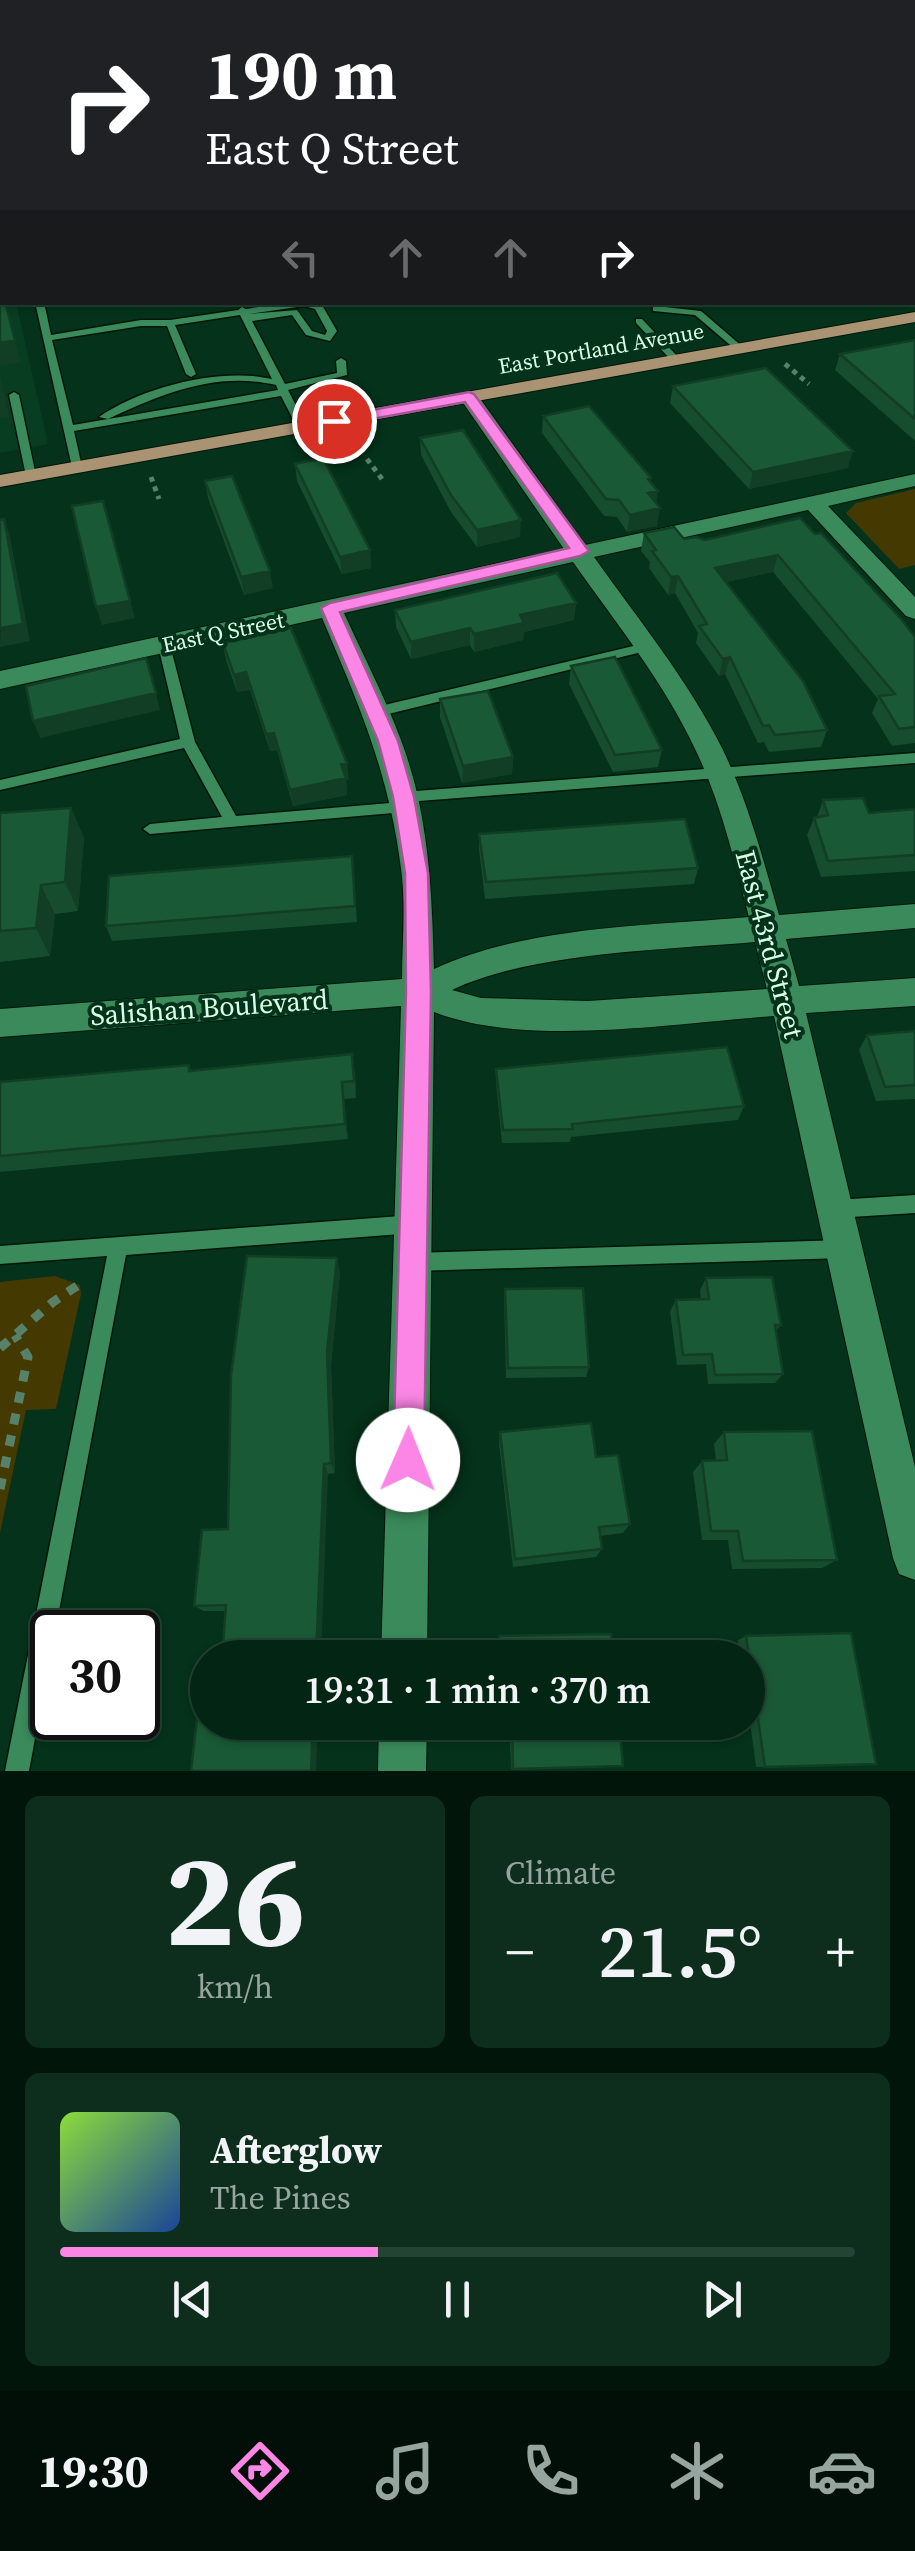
<!DOCTYPE html>
<meta charset="utf-8">
<style>
body{margin:0;font-family:"Source Serif 4",serif;background:#0d2e1d;color:#f1f3f6;height:100vh;display:flex;flex-direction:column;font-size:38px;white-space:nowrap}
*{box-sizing:border-box;margin:0}
p{font-size:32px;color:#97a5a0}
.icon{flex:none;width:55px;height:55px;fill:none;stroke:currentColor;stroke-width:2;stroke-linecap:round;stroke-linejoin:round}
.map{position:relative;height:1771px;overflow:hidden}
.side{display:flex;flex-direction:column;gap:25px;padding:25px;background:#02150b;flex:1}
.side>*{flex:none}
.top-card{position:absolute;left:0px;top:0px;width:915px;height:305px;box-shadow:0 2px 8px #0004,0 0 0 2px #244334;background:#202124;color:#fff;overflow:hidden}
.speed{position:absolute;left:30px;top:1610px;display:flex;gap:20px;font-size:50px;font-weight:700;text-align:center}
.speed>*{display:grid;place-content:center;width:130px;height:130px;border-radius:50%;background:#032614;box-shadow:0 2px 8px #0004,0 0 0 2px #244334;line-height:1}
.speed .limit{border:5px solid #111;border-radius:15px;background:#fff;color:#111}
.pin{position:absolute;display:grid;place-items:center;width:85px;height:85px;color:#fff;margin:-42px;border:5px solid #fff;border-radius:50%;box-shadow:0 2px 10px #0007}
.me{position:absolute;width:110px;margin:-55px;rotate:1deg;stroke-linejoin:round;filter:drop-shadow(0 0 8px #0008)}
.turn{display:flex;align-items:center;gap:35px;height:210px;padding:0 40px;font-size:45px}
.turn .icon{width:130px;height:130px;stroke-width:2.5}
.turn b{display:block;font-size:70px;line-height:85px}
.lanes{display:flex;align-items:center;height:95px;padding:0 40px;background:#0003;justify-content:center;gap:50px;direction:ltr}
.lanes .off{opacity:.35}
.big{font-size:75px;font-weight:600;line-height:1.1}
.side .card{flex:1;display:flex;flex-direction:column;justify-content:center;gap:15px;min-width:0;padding:0 35px;border-radius:15px;background:#0d2e1d}
.side .dial{align-items:center;gap:0}
.dial b{font-size:130px;line-height:1}
.song{display:flex;align-items:center;gap:30px}
.cover{width:120px;height:120px;border-radius:15px;background:linear-gradient(135deg,hsl(90 70% 55%),hsl(220 70% 35%))}
.played{height:10px;border-radius:5px;background:linear-gradient(90deg,#fb86e5 40%,#244334 40%)}
.keys{display:flex;justify-content:space-around;direction:ltr}
.heat{display:flex;justify-content:space-between;align-items:center;font-size:55px;direction:ltr}
.side .tiles{flex:1;display:grid;gap:25px;grid-template-columns:1fr 1fr}
.card:last-child{grid-column:span 2}
.trip{position:absolute;left:190px;top:1640px;width:575px;height:100px;border-radius:50px;background:#032614;box-shadow:0 2px 8px #0004,0 0 0 2px #244334;font-weight:600;line-height:100px;text-align:center}
.tabs{display:flex;height:160px;justify-content:space-around;align-items:center;background:#010f08;color:#97a5a0}
.tabs .icon{width:70px;height:70px}
.tabs .current{color:#fb86e5}
.tabs b{font-size:45px;color:#f1f3f6}
.map>svg:first-child{display:block}
</style>
<div class="map">
<svg width="915" height="1771" viewBox="0 0 915 1771">
<rect width="100%" height="100%" fill="#04321a"/>
<path fill="#093d22" d="M 0,229 L 2,302 L 16,303 L 48,444 L 0,453 Z"/>
<path fill="#453902" d="M 915,489 L 915,565 L 899,569 L 846,513 L 856,503 Z
M 55,1276 L 80,1285 L 81,1294 L 56,1409 L 26,1410 L 0,1533 L 0,1282 Z"/>
<g fill="none" stroke-linecap="round" stroke-linejoin="round">
<g stroke="#001708" stroke-width="3">
<path id="lane" d="M 35,302 L 44,302 L 51,335 L 141,320 L 170,320 L 238,310 L 242,307 L 246,309 C 271,305 297,298 322,305 L 337,331 L 330,341 L 306,335 L 292,315 L 252,321 L 285,384 L 337,373 L 336,361 L 341,358 L 346,361 L 347,375 L 288,390 L 307,427 L 302,430 L 297,427 L 281,396 L 74,431 L 82,467 L 77,470 L 72,467 ZM 304,306 L 315,309 L 327,331 L 325,335 L 312,331 L 297,310 L 249,314 ZM 240,315 L 272,379 C 221,367 142,387 99,417 L 108,419 C 161,394 216,371 276,385 L 278,390 L 73,425 L 52,340 L 141,326 L 167,326 L 186,374 L 191,377 L 196,374 L 175,325 Z
M 656,306 L 701,311 L 744,348 L 736,350 L 695,315 L 653,311 L 653,307 Z
M 636,319 L 642,319 L 679,358 L 679,362 L 673,362 L 636,323 Z
M 14,392 L 19,395 L 36,476 L 31,479 L 26,476 L 9,395 Z
M 164,641 L 170,645 L 195,742 L 236,816 L 402,802 L 396,797 L 403,792 L 915,753 L 915,763 L 406,802 L 412,807 L 405,812 L 150,834 L 143,829 L 150,824 L 222,817 L 184,748 L 0,790 L 0,780 L 180,739 L 158,645 Z
M 646,643 L 652,647 L 650,650 L 376,717 L 369,712 L 376,707 Z
M 915,1195 L 915,1213 L 835,1218 L 829,1215 L 826,1209 L 829,1203 L 835,1200 Z
M 414,1215 L 421,1218 L 423,1224 L 421,1230 L 414,1233 L 126,1255 L 55,1632 L 52,1632 L 52,1646 L 29,1771 L 5,1771 L 107,1256 L 0,1264 L 0,1246 Z
M 844,1240 L 851,1242 L 853,1249 L 851,1256 L 844,1258 L 413,1271 L 406,1269 L 404,1262 L 406,1255 L 413,1253 Z"/>
</g>
<g stroke="#001708" stroke-width="2">
<path id="street" d="M 23,0 L 35,0 L 36,2 L 25,2 Z
M 593,0 L 606,0 L 608,2 L 595,2 Z
M 0,13 L 2,14 L 2,20 L 0,21 Z
M 912,225 L 915,226 L 915,237 L 912,236 Z
M 469,391 L 476,393 L 585,545 L 915,474 L 915,486 L 828,506 L 915,597 L 915,619 L 906,616 L 808,510 L 594,557 C 638,619 688,680 722,748 C 748,801 763,859 779,915 L 915,904 L 915,928 L 786,939 L 799,986 L 915,978 L 915,1006 L 806,1013 L 915,1467 L 915,1580 L 899,1574 L 893,1558 L 774,1016 C 676,1023 525,1048 434,1012 L 427,1658 L 381,1658 L 401,1006 L 0,1037 L 0,1009 L 402,979 C 402,943 406,905 401,869 C 389,773 359,705 322,618 L 0,689 L 0,671 L 564,549 L 459,397 ZM 573,562 C 615,622 664,682 695,749 C 721,802 734,860 749,917 C 648,926 526,926 434,969 C 432,891 429,814 401,740 C 385,697 363,655 344,613 ZM 755,942 L 767,989 L 588,1001 L 481,998 L 452,990 C 532,952 665,950 755,942 Z
M 379,1722 L 427,1722 L 426,1771 L 378,1771 Z"/>
</g>
<g stroke="#001708" stroke-width="2">
<path id="primary" d="M 915,312 L 915,322 L 0,487 L 0,475 Z"/>
</g>
<path stroke="#578269" stroke-width="5" stroke-dasharray="5 5" stroke-linecap="butt" d="M 785,364 L 809,384
M 367,459 L 382,479
M 151,477 L 159,499"/>
<path stroke="#578269" stroke-width="9" stroke-dasharray="11 11" stroke-linecap="butt" d="M 0,1348 L 53,1302 L 86,1280
M 0,1489 L 28,1357 L 15,1335"/>
<use href="#lane" fill="#3a8a5b" fill-rule="evenodd"/>
<use href="#street" fill="#3a8a5b" fill-rule="evenodd"/>
<use href="#primary" fill="#aa9372" fill-rule="evenodd"/>
</g>
<path fill="#164d2e" d="M 650,0 L 840,0 L 839,2 L 654,2 Z
M 915,340 L 915,441 L 835,370 L 840,354 Z
M 673,386 L 848,468 L 749,489 L 670,403 Z
M 543,416 L 650,482 L 656,504 L 657,526 L 627,532 L 617,517 L 604,516 L 542,433 Z
M 420,438 L 520,537 L 477,547 L 451,512 L 421,455 Z
M 295,464 L 370,550 L 371,568 L 342,574 L 297,481 Z
M 205,481 L 273,588 L 244,595 L 208,498 Z
M 800,518 L 915,637 L 915,743 L 892,746 L 872,713 L 878,699 L 773,572 L 726,582 L 827,730 L 821,747 L 769,752 L 764,742 L 758,743 L 725,674 L 719,676 L 696,643 L 698,633 L 675,593 L 668,595 L 649,568 L 650,562 L 641,551 L 644,533 L 684,539 L 705,540 Z
M 576,603 L 574,620 L 524,632 L 523,640 L 474,652 L 470,645 L 411,659 L 396,627 L 395,610 Z
M 223,643 L 349,780 L 346,780 L 347,795 L 293,806 L 277,750 L 270,751 L 250,690 L 237,692 L 226,660 Z
M 571,666 L 662,750 L 658,767 L 613,772 L 569,684 Z
M 440,699 L 513,757 L 512,774 L 462,783 L 440,717 Z
M 823,800 L 869,813 L 915,809 L 915,871 L 821,877 L 807,835 L 814,818 L 817,817 Z
M 71,808 L 84,838 L 78,911 L 55,914 L 50,956 L 0,962 L 0,813 Z
M 479,834 L 698,868 L 694,884 L 485,899 L 479,850 Z
M 354,873 L 357,922 L 112,941 L 106,926 Z
M 915,1031 L 915,1099 L 876,1101 L 859,1050 L 867,1035 Z
M 189,1065 L 191,1071 L 355,1071 L 356,1098 L 344,1099 L 348,1139 L 0,1172 L 0,1082 Z
M 496,1069 L 744,1106 L 738,1120 L 571,1137 L 570,1142 L 502,1143 L 496,1083 Z
M 340,1273 L 331,1365 L 335,1473 L 328,1474 L 226,1611 L 204,1611 L 194,1606 Z
M 706,1278 L 781,1325 L 776,1331 L 783,1374 L 775,1383 L 708,1384 L 706,1364 L 677,1365 L 670,1311 L 676,1300 L 701,1300 L 700,1290 Z
M 505,1289 L 589,1367 L 586,1377 L 506,1378 L 504,1300 Z
M 500,1432 L 596,1457 L 630,1524 L 623,1533 L 600,1536 L 602,1549 L 596,1557 L 513,1567 L 499,1444 Z
M 724,1432 L 837,1560 L 822,1568 L 732,1569 L 728,1540 L 702,1540 L 693,1472 L 702,1461 L 716,1460 L 714,1444 Z
M 746,1636 L 876,1764 L 756,1767 L 748,1706 L 748,1658 L 740,1658 L 738,1640 Z
M 509,1722 L 619,1722 L 623,1766 L 511,1769 Z"/>
<path fill="#123e25" d="M 692,0 L 840,0 L 839,2 L 686,2 L 686,1 Z
M 5,302 L 21,362 L 0,366 L 0,343 Z
M 0,374 L 9,417 L 0,418 Z
M 853,451 L 848,468 L 749,489 L 753,472 Z
M 651,478 L 649,493 L 658,491 L 656,508 L 645,510 L 648,479 Z
M 660,508 L 657,526 L 627,532 L 630,515 Z
M 107,518 L 135,618 L 102,625 L 96,607 Z
M 4,519 L 10,537 L 30,641 L 0,647 Z
M 521,520 L 520,537 L 477,547 L 477,530 Z
M 370,550 L 371,568 L 342,574 L 340,557 Z
M 778,555 L 773,572 L 712,585 L 715,568 Z
M 270,571 L 273,588 L 244,595 L 241,577 Z
M 678,576 L 675,593 L 668,595 L 671,577 Z
M 576,603 L 574,620 L 524,632 L 523,640 L 474,652 L 474,634 L 520,615 Z
M 470,628 L 470,645 L 411,659 L 411,642 Z
M 730,657 L 725,674 L 719,676 L 723,659 Z
M 246,672 L 250,690 L 237,692 L 234,675 Z
M 156,693 L 160,710 L 40,738 L 33,721 Z
M 274,733 L 277,750 L 270,751 L 266,734 Z
M 513,757 L 512,774 L 462,783 L 463,766 Z
M 347,763 L 349,780 L 346,780 L 347,795 L 293,806 L 290,790 L 341,764 Z
M 71,808 L 84,838 L 78,911 L 65,882 Z
M 41,885 L 55,914 L 50,956 L 36,928 Z
M 342,1082 L 344,1099 L 348,1139 L 345,1124 Z
M 337,1258 L 340,1273 L 331,1365 L 335,1473 L 331,1463 L 327,1352 Z
M 324,1464 L 328,1474 L 321,1658 L 316,1658 Z
M 313,1722 L 318,1722 L 316,1771 L 311,1771 Z"/>
<path fill="#1a5935" stroke="#123e25" stroke-width="2.5" d="M 73,0 L 581,0 L 584,2 L 74,2 Z
M 0,69 L 2,69 L 2,107 L 0,99 Z
M 0,284 L 2,302 L 5,302 L 15,340 L 0,343 Z
M 915,340 L 915,419 L 840,354 Z
M 766,368 L 853,451 L 753,472 L 673,386 Z
M 589,406 L 651,478 L 648,479 L 658,491 L 648,493 L 660,508 L 630,515 L 619,500 L 606,499 L 543,416 Z
M 463,430 L 521,520 L 477,530 L 451,495 L 420,438 Z
M 323,458 L 370,550 L 340,557 L 295,464 Z
M 232,476 L 270,571 L 241,577 L 205,481 Z
M 103,501 L 130,601 L 96,607 L 72,506 Z
M 800,518 L 815,534 L 821,533 L 902,620 L 915,637 L 915,727 L 899,729 L 879,696 L 895,694 L 778,555 L 715,568 L 803,681 L 827,730 L 775,735 L 769,725 L 763,726 L 730,657 L 723,659 L 699,626 L 707,624 L 678,576 L 671,577 L 652,551 L 656,550 L 644,533 L 674,527 L 684,539 L 696,537 L 705,540 Z
M 4,519 L 23,624 L 0,628 L 0,520 Z
M 557,573 L 576,603 L 520,615 L 524,623 L 474,634 L 470,628 L 411,642 L 395,610 Z
M 291,628 L 347,763 L 341,764 L 346,778 L 290,790 L 274,733 L 266,734 L 246,672 L 234,675 L 223,643 Z
M 615,657 L 662,750 L 615,755 L 571,666 Z
M 146,658 L 156,693 L 33,721 L 26,686 Z
M 488,691 L 513,757 L 463,766 L 440,699 Z
M 863,798 L 869,813 L 915,809 L 915,855 L 828,861 L 814,818 L 828,815 L 823,800 Z
M 71,808 L 65,882 L 41,885 L 36,928 L 0,931 L 0,813 Z
M 685,819 L 698,868 L 486,882 L 479,834 Z
M 352,856 L 355,906 L 106,926 L 109,876 Z
M 915,1031 L 915,1085 L 885,1087 L 867,1035 Z
M 727,1047 L 744,1106 L 572,1124 L 573,1129 L 503,1130 L 496,1069 Z
M 352,1054 L 354,1081 L 342,1082 L 345,1124 L 0,1156 L 0,1082 L 189,1065 L 189,1071 Z
M 247,1256 L 337,1258 L 327,1352 L 331,1463 L 324,1464 L 316,1658 L 222,1658 L 226,1605 L 194,1606 L 202,1530 L 228,1529 L 231,1375 Z
M 772,1277 L 781,1325 L 775,1325 L 783,1374 L 715,1375 L 712,1354 L 683,1355 L 676,1300 L 709,1299 L 706,1278 Z
M 583,1288 L 589,1367 L 508,1368 L 505,1289 Z
M 591,1423 L 596,1457 L 618,1455 L 630,1524 L 599,1527 L 602,1549 L 515,1559 L 500,1432 Z
M 812,1431 L 837,1560 L 743,1561 L 738,1531 L 711,1531 L 702,1461 L 727,1460 L 724,1432 Z
M 851,1633 L 876,1764 L 765,1767 L 746,1636 Z
M 611,1634 L 613,1658 L 499,1658 L 499,1636 Z
M 203,1666 L 208,1666 L 208,1722 L 313,1722 L 311,1771 L 191,1771 Z
M 512,1722 L 619,1722 L 623,1766 L 513,1769 Z"/>
<path fill="#fb86e5" stroke="#a35795" stroke-width="2.5" d="M 469,392 L 474,394 L 589,551 L 580,556 L 340,612 L 398,741 L 414,797 L 428,873 L 431,992 L 424,1460 L 420,1471 L 408,1476 L 397,1471 L 393,1460 L 406,992 L 405,873 L 393,797 L 378,741 L 321,608 L 330,603 L 569,548 L 465,402 L 334,426 L 326,421 L 334,417 Z"/>
<g text-anchor="middle" stroke-width="8" stroke-linejoin="round" paint-order="stroke">
<g font-size="22" fill="#d8ffe4" stroke="#04321a">
<text transform="translate(601 348) rotate(-10)" y="8">East Portland Avenue</text>
<text transform="translate(223 632) rotate(-12)" y="8">East Q Street</text>
</g>
<g font-size="28" fill="#d8ffe4" stroke="#04321a">
<text transform="translate(770 944) rotate(75)" y="10">East 43rd Street</text>
<text transform="translate(209 1007) rotate(-4)" y="10">Salishan Boulevard</text>
</g>
</g>
</svg>
<div class="speed"><div class="limit">30</div></div>
<div class="pin" style="left:334px;top:421px;background:#d93025"><svg class="icon" aria-label="arrive" viewBox="0 0 24 24"><path d="M6 21V4h12l-3 4 3 4H6"/></svg></div>
<svg class="me" style="left:408px;top:1460px" viewBox="-20 -20 40 40"><circle r="19" fill="#fff"/><path d="M0-13L10 11 0 6-10 11z" fill="#fb86e5"/></svg>
<div class="trip">19:31 · 1 min · 370 m</div>
<div class="top-card">
<div class="turn"><svg class="icon" aria-label="right" viewBox="0 0 24 24"><path d="M7 20v-9h11M14 6l5 5-5 5"/></svg><div><b>190 m</b>East Q Street</div></div>
<div class="lanes"><svg class="icon off" aria-label="left" viewBox="0 0 24 24"><path d="M17 20v-9H6M10 6l-5 5 5 5"/></svg><svg class="icon off" aria-label="ahead" viewBox="0 0 24 24"><path d="M12 20V5M6 11l6-6 6 6"/></svg><svg class="icon off" aria-label="ahead" viewBox="0 0 24 24"><path d="M12 20V5M6 11l6-6 6 6"/></svg><svg class="icon" aria-label="right" viewBox="0 0 24 24"><path d="M7 20v-9h11M14 6l5 5-5 5"/></svg></div>
</div>
</div>
<section class="side">
<div class="tiles">
<div class="card dial"><b>26</b><p>km/h</p></div>
<div class="card"><p>Climate</p>
<div class="heat"><a>−</a><b class="big">21.5°</b><a>+</a></div>
</div>
<div class="card">
<div class="song"><i class="cover"></i><div><b>Afterglow</b><p>The Pines</p></div></div>
<div class="played"></div>
<div class="keys"><svg class="icon" aria-label="previous" viewBox="0 0 24 24"><path d="M18 5L8 12l10 7zM5 5v14"/></svg><svg class="icon" aria-label="pause" viewBox="0 0 24 24"><path d="M8 5v14M16 5v14"/></svg><svg class="icon" aria-label="next" viewBox="0 0 24 24"><path d="M6 5l10 7-10 7zM19 5v14"/></svg></div>
</div>
</div>
</section>
<nav class="tabs">
<b>19:30</b>
<svg class="icon current" aria-label="directions" viewBox="0 0 24 24"><path d="M12 3l9 9-9 9-9-9zM9 14v-3h6M13 9l2 2-2 2"/></svg>
<svg class="icon" aria-label="music" viewBox="0 0 24 24"><path d="M9 18V5l10-2v13"/><circle cx="6" cy="18" r="3"/><circle cx="16" cy="16" r="3"/></svg>
<svg class="icon" aria-label="phone" viewBox="0 0 24 24"><path d="M5 4h4l2 5-3 2q2 4 5 5l2-3 5 2v4C11 20 4 13 5 4z"/></svg>
<svg class="icon" aria-label="climate" viewBox="0 0 24 24"><path d="M12 3v18M4 7l16 10M4 17L20 7"/></svg>
<svg class="icon" aria-label="car" viewBox="0 0 24 24"><path d="M5 17H2v-5l4-1 3-4h7l3 4 3 1v5h-3M9 17h6M6 11h13"/><circle cx="7" cy="17" r="2"/><circle cx="17" cy="17" r="2"/></svg>
</nav>
